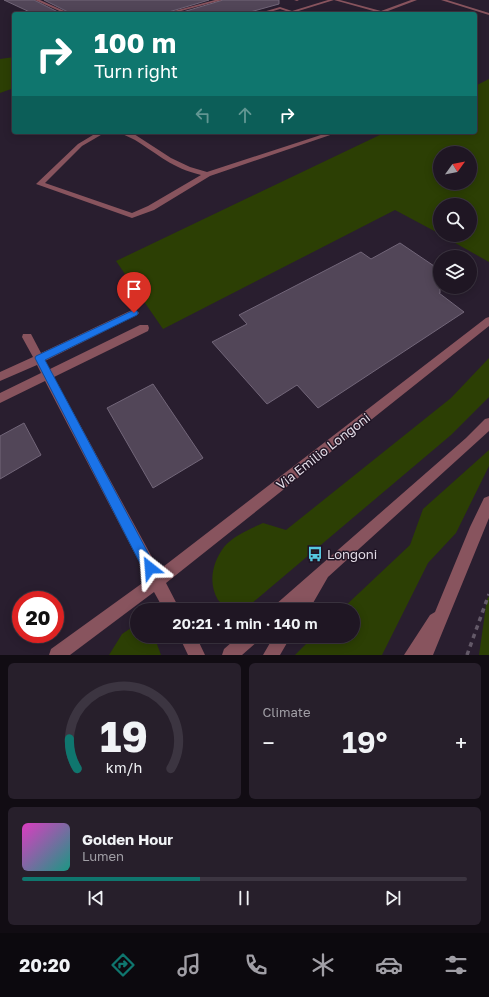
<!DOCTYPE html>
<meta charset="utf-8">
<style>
body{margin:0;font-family:"Golos Text",sans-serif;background:#271f2b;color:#f1f3f6;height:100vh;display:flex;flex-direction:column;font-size:15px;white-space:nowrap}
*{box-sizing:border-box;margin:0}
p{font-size:13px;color:#a19fa6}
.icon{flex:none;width:22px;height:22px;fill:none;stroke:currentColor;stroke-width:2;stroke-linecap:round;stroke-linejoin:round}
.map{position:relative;height:655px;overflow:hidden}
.sheet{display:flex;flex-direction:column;gap:8px;padding:8px;background:#110c13;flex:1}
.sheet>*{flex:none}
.hud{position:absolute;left:12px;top:12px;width:465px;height:122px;border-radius:4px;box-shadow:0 2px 10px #0003,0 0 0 1px #3c3541;background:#0f766e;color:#fff;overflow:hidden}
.needle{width:26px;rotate:57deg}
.fabs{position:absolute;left:433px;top:146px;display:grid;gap:8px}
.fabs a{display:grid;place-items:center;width:44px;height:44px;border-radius:50%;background:#1f1623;box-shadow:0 2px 10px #0003,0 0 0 1px #3c3541;font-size:20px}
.speed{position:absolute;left:12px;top:591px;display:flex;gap:8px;font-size:20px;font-weight:700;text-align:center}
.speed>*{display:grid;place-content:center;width:52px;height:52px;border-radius:50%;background:#1f1623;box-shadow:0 2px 10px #0003,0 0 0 1px #3c3541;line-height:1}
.speed .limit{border:6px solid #d22;background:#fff;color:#111}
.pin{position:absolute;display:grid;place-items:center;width:34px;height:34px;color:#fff;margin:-41px -17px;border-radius:50% 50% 50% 0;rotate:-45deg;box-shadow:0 0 4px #0007}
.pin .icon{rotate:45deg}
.me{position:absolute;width:44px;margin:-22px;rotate:332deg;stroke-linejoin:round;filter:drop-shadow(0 0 3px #0008)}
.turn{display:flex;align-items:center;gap:14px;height:84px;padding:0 16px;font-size:18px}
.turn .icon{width:52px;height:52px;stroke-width:2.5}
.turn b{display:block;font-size:28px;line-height:34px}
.lanes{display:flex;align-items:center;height:38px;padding:0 16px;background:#0003;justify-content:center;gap:20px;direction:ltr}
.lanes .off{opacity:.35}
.big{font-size:30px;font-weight:600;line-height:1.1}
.sheet .tile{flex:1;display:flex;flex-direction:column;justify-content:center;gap:6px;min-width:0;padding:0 14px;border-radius:6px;background:#271f2b}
.sheet .dial{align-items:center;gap:0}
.dial svg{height:104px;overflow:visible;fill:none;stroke:#3c3541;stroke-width:7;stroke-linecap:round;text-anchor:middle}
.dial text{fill:#f1f3f6;stroke:none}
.song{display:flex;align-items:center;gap:12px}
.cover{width:48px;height:48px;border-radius:6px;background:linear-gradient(135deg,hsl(310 70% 55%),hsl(170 70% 35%))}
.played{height:4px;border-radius:2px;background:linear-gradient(90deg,#0f766e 40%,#3c3541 40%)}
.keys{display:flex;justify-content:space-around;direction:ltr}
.heat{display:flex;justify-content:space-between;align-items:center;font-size:22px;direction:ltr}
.sheet .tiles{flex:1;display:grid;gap:8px;grid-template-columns:1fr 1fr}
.tile:last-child{grid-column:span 2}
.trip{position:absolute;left:130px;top:603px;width:230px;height:40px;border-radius:20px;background:#1f1623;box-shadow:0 2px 10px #0003,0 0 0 1px #3c3541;font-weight:600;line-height:40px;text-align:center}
.menu{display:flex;height:64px;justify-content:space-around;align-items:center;background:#0c090e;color:#a19fa6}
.menu .icon{width:28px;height:28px}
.menu .on{color:#0f766e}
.menu b{font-size:18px;color:#f1f3f6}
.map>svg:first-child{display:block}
</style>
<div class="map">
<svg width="489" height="655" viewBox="0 0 489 655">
<rect width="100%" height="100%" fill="#291e2f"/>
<path fill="#2c3f04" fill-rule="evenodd" d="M 14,57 L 14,88 L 0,93 L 0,59 Z
M 489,79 L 489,262 L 441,235 L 470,235 L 470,205 L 440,205 L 440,234 L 395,210 L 163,329 L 116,261 L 386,132 L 475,132 L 475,86 ZM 440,153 L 470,153 L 470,183 L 440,183 Z
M 489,358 L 489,397 L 451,435 L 245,609 L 230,610 C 227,607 221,604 218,600 C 208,583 212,563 224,547 C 233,536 250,529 263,523 L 286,530 L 451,398 Z
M 489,450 L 489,466 L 456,533 L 428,563 L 382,655 L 295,655 L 314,636 L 353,636 L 353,610 L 341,610 L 410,545 L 423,509 Z
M 489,596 L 489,655 L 479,655 L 487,599 Z
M 137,624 L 137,636 L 154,636 L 161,655 L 109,655 L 122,634 Z"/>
<path fill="#524658" stroke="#726679" d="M 4,0 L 34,0 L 62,14 L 34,14 Z
M 44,0 L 209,0 L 162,14 L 72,14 Z
M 223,0 L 279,0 L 279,4 L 243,14 L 176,14 Z
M 400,243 L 440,270 L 440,293 L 439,293 L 464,312 L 318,408 L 297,385 L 267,404 L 212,342 L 247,324 L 239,315 L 361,252 L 371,259 Z
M 153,384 L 203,458 L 153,488 L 107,408 Z
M 24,423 L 41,455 L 0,479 L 0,436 Z"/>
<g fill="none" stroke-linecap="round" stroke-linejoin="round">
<path stroke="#635968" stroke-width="3.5" stroke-dasharray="4.5 4.5" stroke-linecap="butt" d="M 467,655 L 489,594"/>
<path fill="#88545e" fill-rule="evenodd" d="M 35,0 L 40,0 L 71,14 L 66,14 Z
M 215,0 L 222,0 L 170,14 L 163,14 Z
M 294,0 L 299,0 L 297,1 Z
M 328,0 L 334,0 L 292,13 L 280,9 L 263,14 L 256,14 L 280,7 L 292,11 Z
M 334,0 L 340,0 L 381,11 L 411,0 L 417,0 L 380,14 L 374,14 L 377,12 Z
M 441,0 L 447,0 L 489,13 L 489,15 Z
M 98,132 L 106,132 L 82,146 L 45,183 L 132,213 L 148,206 L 201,175 C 172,168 159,155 135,140 C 130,137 123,135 119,132 L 129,132 L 134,134 L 171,158 L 190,167 L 207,172 L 330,132 L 339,132 L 210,176 L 154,210 L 132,218 L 36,184 L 78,144 Z
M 134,309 L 137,311 L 139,313 L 137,315 L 45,361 L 50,369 L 140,325 L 148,325 L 149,328 L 148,331 L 54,377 L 159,570 L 486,318 L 489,317 L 489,326 L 166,583 L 180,610 L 164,610 L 154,592 L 70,655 L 49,655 L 51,649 L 148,579 L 45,381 L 0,403 L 0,393 L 41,373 L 37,365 L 0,381 L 0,372 L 33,357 L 22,337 L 23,334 L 31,334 L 41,353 Z
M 489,418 L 489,431 L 328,577 L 309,610 L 292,610 L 293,609 L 272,610 L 275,605 L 466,438 L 485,419 Z
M 489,496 L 489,518 L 433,655 L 404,655 L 430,615 L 435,612 L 470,527 L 484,498 Z
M 179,636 L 196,636 L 205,655 L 188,655 Z
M 239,636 L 259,636 L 257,642 L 242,655 L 222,655 L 224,649 Z
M 274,636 L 291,636 L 280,655 L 263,655 Z"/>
</g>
<path fill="#1a73e8" stroke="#114b97" d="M 134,310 L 137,311 L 138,313 L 137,315 L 45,360 L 154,564 L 156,568 L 154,573 L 150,575 L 145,573 L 35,358 L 36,356 Z"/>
<defs>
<g id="bus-bare" transform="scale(1.2)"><path d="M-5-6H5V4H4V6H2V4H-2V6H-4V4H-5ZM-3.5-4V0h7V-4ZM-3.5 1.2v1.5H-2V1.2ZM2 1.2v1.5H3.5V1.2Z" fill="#56c9e1" stroke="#201525" stroke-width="2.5" paint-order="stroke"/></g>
</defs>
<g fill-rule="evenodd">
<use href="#bus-bare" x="315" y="554"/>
</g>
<g text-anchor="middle" stroke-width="3" stroke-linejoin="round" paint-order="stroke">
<g font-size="13" fill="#e2dbe6" stroke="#201525">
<text transform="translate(323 451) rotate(-38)" y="5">Via Emilio Longoni</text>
</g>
<g font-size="13" fill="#e2dbe6" stroke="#201525" text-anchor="start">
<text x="327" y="559">Longoni</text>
</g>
</g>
</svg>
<div class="fabs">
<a><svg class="needle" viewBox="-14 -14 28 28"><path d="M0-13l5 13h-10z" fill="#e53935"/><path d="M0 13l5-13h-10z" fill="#a19fa6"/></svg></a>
<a><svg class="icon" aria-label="search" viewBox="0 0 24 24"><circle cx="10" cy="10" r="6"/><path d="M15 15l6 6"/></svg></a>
<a><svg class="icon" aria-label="layers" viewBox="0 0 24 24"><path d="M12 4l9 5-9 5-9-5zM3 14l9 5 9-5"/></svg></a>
</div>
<div class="speed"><div class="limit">20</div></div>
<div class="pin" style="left:134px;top:313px;background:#d93025"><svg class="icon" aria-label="arrive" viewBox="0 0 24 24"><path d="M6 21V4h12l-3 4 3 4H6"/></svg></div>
<svg class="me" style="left:150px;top:568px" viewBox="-20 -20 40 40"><path d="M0-17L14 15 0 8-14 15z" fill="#1a73e8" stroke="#fff" stroke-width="4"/></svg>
<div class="trip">20:21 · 1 min · 140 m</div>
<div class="hud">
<div class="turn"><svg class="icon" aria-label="right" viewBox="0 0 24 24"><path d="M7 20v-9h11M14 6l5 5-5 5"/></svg><div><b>100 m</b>Turn right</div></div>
<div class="lanes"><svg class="icon off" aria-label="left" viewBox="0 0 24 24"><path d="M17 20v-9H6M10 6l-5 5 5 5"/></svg><svg class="icon off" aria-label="ahead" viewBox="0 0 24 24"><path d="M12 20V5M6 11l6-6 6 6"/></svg><svg class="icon" aria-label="right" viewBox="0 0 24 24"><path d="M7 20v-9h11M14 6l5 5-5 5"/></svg></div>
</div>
</div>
<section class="sheet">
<div class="tiles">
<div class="tile dial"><svg viewBox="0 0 100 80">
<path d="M14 69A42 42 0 1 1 86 69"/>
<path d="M14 69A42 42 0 0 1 8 46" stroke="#0f766e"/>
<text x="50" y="56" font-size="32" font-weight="700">19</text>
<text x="50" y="72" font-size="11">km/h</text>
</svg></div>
<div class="tile"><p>Climate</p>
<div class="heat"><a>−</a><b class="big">19°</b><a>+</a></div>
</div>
<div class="tile">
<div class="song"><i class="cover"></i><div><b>Golden Hour</b><p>Lumen</p></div></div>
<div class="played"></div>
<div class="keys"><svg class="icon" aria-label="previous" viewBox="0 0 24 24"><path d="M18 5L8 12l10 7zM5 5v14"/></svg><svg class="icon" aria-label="pause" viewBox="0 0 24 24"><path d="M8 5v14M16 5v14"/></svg><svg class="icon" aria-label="next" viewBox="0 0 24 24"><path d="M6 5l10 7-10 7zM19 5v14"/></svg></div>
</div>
</div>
</section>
<nav class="menu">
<b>20:20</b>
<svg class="icon on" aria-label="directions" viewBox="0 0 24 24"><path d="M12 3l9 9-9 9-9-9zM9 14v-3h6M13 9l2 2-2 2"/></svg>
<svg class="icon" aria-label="music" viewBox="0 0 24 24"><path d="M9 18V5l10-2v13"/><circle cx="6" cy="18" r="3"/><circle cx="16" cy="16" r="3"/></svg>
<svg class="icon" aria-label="phone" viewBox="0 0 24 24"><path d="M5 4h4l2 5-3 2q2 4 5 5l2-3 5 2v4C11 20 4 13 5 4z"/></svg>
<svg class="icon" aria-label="climate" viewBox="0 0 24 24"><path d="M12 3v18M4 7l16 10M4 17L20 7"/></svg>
<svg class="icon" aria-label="car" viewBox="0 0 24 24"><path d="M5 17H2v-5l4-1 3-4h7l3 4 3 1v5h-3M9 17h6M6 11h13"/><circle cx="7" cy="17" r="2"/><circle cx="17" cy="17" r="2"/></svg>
<svg class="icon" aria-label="filters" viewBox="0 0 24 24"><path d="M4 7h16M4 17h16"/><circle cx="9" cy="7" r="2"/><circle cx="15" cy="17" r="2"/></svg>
</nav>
